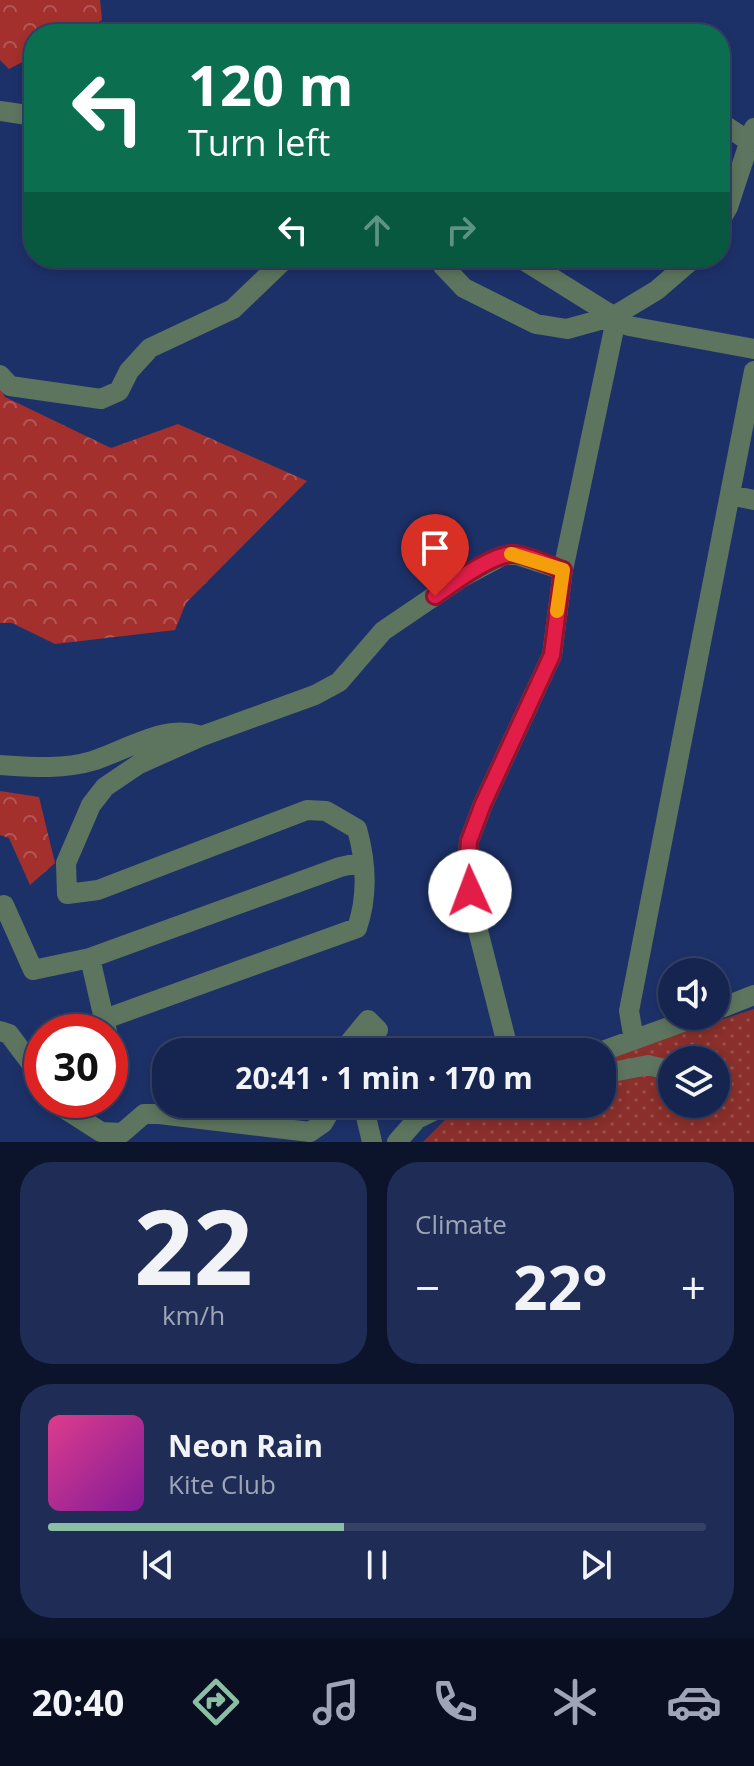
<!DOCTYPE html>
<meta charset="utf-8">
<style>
body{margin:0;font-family:"Open Sans",sans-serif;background:#1f2d56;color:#f1f3f6;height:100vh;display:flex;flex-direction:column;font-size:30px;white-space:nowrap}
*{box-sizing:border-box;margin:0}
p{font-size:26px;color:#9ea5b7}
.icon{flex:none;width:44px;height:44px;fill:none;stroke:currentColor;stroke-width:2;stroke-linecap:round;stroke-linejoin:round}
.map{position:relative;height:1142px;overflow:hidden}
.panel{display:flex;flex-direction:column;gap:20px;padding:20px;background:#0c142b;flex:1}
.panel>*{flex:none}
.top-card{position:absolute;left:24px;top:24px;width:706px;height:244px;border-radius:32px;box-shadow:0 4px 12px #0003,0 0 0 2px #354266;background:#0b6e4f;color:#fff;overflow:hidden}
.fabs{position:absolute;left:658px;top:958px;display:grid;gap:16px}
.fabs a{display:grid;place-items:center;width:72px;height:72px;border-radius:50%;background:#16254f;box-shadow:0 4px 12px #0003,0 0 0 2px #354266;font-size:40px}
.speed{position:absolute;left:24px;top:1014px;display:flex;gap:16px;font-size:40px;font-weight:700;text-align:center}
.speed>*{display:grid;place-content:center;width:104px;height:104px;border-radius:50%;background:#16254f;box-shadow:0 4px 12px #0003,0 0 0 2px #354266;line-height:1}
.speed .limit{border:12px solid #d22;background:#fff;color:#111}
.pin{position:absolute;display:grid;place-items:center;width:68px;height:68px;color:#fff;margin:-82px -34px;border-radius:50% 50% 50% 0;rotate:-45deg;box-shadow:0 0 8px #0007}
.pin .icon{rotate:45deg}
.me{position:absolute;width:88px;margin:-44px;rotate:358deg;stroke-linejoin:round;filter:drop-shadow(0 0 6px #0008)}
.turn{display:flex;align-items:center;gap:28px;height:168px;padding:0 32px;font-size:36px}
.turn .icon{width:104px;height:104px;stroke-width:2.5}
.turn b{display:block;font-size:56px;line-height:68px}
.lanes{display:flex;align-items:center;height:76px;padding:0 32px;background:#0003;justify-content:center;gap:40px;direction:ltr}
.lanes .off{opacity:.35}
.big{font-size:60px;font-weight:700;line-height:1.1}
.panel .tile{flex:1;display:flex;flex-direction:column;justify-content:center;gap:12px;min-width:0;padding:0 28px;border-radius:32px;background:#1f2d56}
.panel .dial{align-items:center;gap:0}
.dial b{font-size:104px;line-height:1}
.song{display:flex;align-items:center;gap:24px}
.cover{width:96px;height:96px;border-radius:12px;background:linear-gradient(135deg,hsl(330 70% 55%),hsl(290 70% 35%))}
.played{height:8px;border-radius:4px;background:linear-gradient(90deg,#8abfa5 45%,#354266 45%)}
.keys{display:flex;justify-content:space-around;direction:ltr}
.heat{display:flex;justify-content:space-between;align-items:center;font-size:44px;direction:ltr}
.panel .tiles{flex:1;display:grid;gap:20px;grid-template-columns:1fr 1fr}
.tile:last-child{grid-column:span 2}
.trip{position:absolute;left:152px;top:1038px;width:464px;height:80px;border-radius:32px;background:#16254f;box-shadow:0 4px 12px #0003,0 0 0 2px #354266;font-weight:700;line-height:80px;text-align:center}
.dock{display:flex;height:128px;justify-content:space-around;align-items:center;background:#090f20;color:#9ea5b7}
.dock .icon{width:56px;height:56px}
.dock .current{color:#8abfa5}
.dock b{font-size:36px;color:#f1f3f6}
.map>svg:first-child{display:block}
</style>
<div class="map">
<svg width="754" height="1142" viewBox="0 0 754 1142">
<defs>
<pattern id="forest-crowns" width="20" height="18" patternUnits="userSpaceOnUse" patternTransform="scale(2)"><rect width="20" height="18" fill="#a3302d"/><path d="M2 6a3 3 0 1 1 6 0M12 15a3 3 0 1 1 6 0" fill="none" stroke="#b25757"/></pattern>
<pattern id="park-dots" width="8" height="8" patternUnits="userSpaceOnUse" patternTransform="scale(2)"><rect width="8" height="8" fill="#8a2f2b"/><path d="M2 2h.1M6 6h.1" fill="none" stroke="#994d4b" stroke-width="1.8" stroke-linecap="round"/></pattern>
</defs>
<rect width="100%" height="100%" fill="#1d3169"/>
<path fill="url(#forest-crowns)" d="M 0,0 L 100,0 L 102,20 L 75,34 L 34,34 L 34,56 L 9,69 L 0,60 Z
M 0,388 L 5,397 L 111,448 L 178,424 L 307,481 L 186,603 L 175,630 L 55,644 L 12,623 L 0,623 Z
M 0,791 L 39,797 L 55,863 L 30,885 L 9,838 L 0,835 Z"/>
<path fill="url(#park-dots)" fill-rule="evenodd" d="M 754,1009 L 754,1142 L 423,1142 L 448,1117 L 474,1104 L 602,1104 L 602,1059 ZM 672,1060 L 716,1060 L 716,1104 L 672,1104 Z"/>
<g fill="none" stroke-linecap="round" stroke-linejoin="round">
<path stroke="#5d755e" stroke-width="20" d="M 0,111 L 34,116
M 720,122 L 750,142
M 720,221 L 728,207 L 754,128
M 440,258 L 443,266 L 464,288 L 536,324 L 567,329 L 614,316 L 657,290 L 694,258
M 520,258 L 629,326 L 754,349
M 0,375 L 10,386 L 101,399 L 119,391 L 129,371 L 150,348 L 233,309 L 286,258
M 730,495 L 754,500
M 0,765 C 31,767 62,770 92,761 C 125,751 164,724 198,735
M 4,905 L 33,970 L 90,958 L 340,867 L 363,862
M 90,958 L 107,1032
M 716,1010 L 754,995
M 105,1019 L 357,928 C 368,896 366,861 357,829 L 326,811 L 307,810 L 98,890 L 67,894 L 66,863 L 91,805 L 105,787 L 139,764 L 202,736 L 315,695 L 339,682 L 383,631 L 461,578 L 502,556 L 514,554 L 563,570
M 0,1031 L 9,1034 L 42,1078
M 634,1040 L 629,1011 L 754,371
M 347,1052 L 349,1043 L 368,1020 L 378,1030 L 365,1052
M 509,1052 L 473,911 L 467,872 L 469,841 L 483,804 L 552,655 L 563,570 L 614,329 L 614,316
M 600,1052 L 699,1016
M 602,1074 L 648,1065 L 672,1071
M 57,1100 L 62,1107 L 101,1132 L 122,1133 L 144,1114 L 159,1114 L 310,1132 L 323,1123 L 334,1104
M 363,1104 L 372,1142
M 397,1142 L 417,1119 L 447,1104"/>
</g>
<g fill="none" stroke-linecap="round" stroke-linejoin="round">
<g stroke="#92132f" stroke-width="20">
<path id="route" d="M 435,596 C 452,584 493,553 514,554 C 529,555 548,565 563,570 L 552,655 L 483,804 L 469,841 L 467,872 L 470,891"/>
</g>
<use href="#route" stroke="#e11d48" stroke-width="14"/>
<path stroke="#f59e0b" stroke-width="14" d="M 511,554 L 563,570 L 557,611"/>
</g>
</svg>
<div class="fabs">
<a><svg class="icon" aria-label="sound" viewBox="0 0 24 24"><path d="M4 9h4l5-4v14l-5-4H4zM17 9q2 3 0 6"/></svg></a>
<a><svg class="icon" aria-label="layers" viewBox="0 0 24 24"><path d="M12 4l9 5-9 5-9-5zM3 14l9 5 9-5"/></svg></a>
</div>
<div class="speed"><div class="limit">30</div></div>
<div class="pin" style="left:435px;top:596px;background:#d93025"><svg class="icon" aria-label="arrive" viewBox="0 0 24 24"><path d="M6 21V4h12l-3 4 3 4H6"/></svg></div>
<svg class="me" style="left:470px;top:891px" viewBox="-20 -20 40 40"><circle r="19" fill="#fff"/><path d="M0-13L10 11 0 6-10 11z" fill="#e11d48"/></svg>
<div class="trip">20:41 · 1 min · 170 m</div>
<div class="top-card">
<div class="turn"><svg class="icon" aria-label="left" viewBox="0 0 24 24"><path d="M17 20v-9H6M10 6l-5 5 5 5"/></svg><div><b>120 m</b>Turn left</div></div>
<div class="lanes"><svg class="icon" aria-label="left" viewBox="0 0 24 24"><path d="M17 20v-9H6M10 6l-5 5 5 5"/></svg><svg class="icon off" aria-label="ahead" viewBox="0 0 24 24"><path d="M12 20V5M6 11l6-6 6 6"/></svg><svg class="icon off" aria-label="right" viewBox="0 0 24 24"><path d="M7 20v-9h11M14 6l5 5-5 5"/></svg></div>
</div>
</div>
<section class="panel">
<div class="tiles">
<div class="tile dial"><b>22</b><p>km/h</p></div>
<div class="tile"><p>Climate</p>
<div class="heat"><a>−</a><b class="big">22°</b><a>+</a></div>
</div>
<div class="tile">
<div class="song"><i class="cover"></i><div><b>Neon Rain</b><p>Kite Club</p></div></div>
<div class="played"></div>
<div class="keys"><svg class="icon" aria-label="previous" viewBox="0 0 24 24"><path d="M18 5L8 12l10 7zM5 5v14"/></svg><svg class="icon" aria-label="pause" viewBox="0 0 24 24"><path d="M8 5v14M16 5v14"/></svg><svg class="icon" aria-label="next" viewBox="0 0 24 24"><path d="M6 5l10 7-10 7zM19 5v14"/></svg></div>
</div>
</div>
</section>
<nav class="dock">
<b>20:40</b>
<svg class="icon current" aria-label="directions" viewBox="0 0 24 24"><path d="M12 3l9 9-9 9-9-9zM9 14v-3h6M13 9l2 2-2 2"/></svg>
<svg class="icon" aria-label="music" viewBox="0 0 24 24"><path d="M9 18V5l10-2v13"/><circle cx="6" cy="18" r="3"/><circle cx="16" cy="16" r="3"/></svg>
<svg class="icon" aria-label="phone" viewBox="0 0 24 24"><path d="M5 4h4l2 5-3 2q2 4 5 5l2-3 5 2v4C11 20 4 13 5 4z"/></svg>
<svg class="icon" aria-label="climate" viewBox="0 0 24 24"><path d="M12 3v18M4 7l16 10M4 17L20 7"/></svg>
<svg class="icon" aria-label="car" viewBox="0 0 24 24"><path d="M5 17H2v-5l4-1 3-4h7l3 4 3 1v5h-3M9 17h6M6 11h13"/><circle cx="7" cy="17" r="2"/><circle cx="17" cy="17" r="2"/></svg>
</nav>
